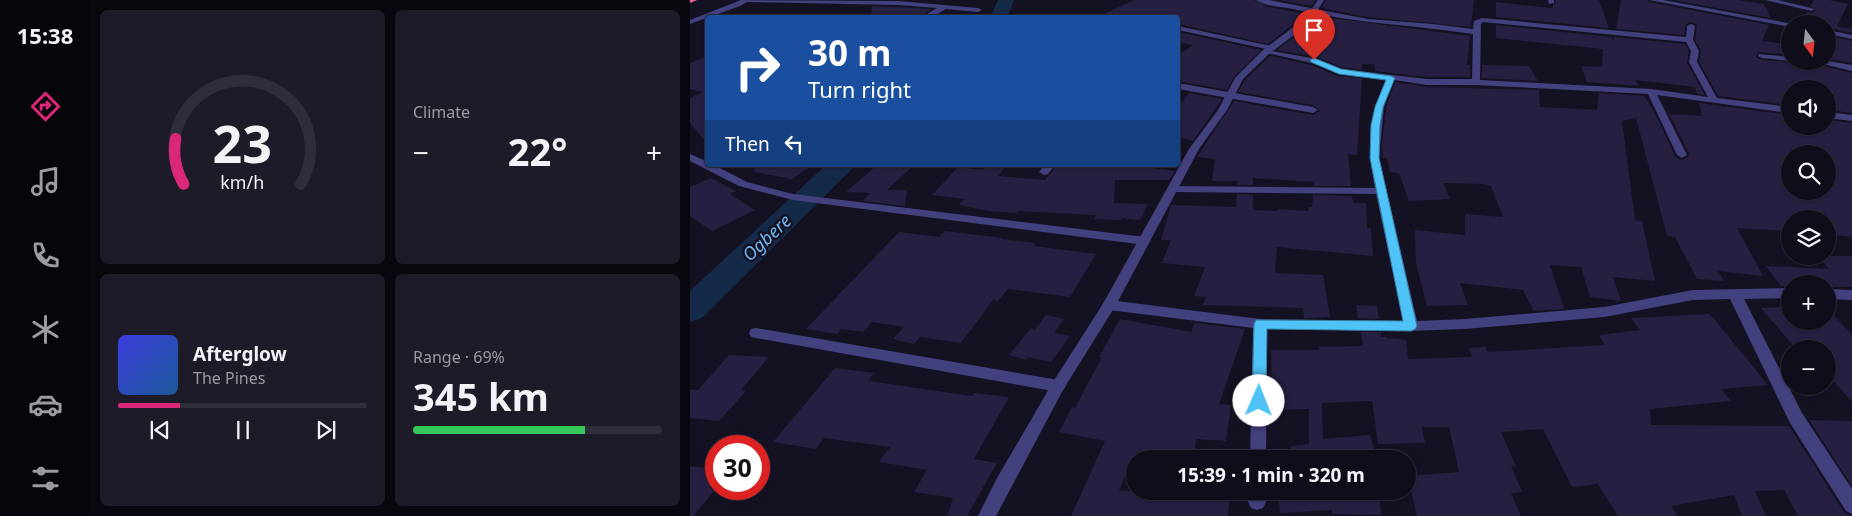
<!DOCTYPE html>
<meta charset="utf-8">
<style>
body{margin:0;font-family:"Noto Sans",sans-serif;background:#1d1b27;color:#f1f3f6;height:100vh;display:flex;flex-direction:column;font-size:19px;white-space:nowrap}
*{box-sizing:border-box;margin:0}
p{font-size:16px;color:#9b9ca2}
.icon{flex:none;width:28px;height:28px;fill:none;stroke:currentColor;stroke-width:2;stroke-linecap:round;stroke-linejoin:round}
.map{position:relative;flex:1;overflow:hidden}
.sheet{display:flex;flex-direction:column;gap:10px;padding:10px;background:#08070e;width:600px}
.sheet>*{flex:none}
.banner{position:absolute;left:15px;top:15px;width:475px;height:152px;border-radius:5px;box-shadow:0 1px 4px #0004,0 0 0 1px #2f2d39;background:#1a4fa0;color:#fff;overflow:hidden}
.needle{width:32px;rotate:165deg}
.buttons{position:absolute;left:1091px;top:15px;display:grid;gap:10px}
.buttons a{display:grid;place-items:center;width:55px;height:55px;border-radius:50%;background:#0f0d1a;box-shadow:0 1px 4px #0004,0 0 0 1px #2f2d39;font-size:25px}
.speed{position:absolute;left:15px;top:435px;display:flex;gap:10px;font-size:25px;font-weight:700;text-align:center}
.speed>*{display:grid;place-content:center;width:65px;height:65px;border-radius:50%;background:#0f0d1a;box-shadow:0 1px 4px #0004,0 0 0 1px #2f2d39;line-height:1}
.speed .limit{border:8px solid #d22;background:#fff;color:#111}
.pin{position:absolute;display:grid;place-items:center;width:42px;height:42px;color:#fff;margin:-51px -21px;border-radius:50% 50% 50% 0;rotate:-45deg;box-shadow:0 0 5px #0007}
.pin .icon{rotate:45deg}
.me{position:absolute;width:55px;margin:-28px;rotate:1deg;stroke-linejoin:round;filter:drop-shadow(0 0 4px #0008)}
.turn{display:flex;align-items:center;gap:18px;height:105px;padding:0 20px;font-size:22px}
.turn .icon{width:65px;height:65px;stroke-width:2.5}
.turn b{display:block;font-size:35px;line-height:42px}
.then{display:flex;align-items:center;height:48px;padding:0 20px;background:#0003;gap:10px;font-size:19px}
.big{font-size:38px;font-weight:700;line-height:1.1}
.sheet .tile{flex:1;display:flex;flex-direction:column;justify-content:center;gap:8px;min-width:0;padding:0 18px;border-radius:8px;background:#1d1b27}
.sheet .dial{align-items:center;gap:0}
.dial svg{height:130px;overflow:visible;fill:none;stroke:#2f2d39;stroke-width:7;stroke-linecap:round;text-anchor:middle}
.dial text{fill:#f1f3f6;stroke:none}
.song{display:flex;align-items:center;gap:15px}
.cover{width:60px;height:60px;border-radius:8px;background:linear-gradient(135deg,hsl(240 70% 55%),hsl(210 70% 35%))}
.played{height:5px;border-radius:2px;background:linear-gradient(90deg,#db2777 25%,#2f2d39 25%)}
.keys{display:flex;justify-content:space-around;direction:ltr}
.heat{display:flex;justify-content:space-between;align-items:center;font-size:28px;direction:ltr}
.charge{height:8px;border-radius:4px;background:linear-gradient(90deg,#34c759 69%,#2f2d39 0)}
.sheet .tiles{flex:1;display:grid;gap:10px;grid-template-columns:repeat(2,1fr)}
.trip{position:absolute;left:436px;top:450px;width:290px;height:50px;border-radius:25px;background:#0f0d1a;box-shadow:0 1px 4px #0004,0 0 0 1px #2f2d39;font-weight:700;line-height:50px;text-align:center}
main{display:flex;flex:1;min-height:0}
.menu{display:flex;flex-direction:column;width:90px;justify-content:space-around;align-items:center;background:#06050a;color:#9b9ca2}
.menu .icon{width:35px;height:35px}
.menu .on{color:#db2777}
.menu b{font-size:22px;color:#f1f3f6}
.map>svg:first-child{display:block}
</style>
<main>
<nav class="menu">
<b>15:38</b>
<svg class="icon on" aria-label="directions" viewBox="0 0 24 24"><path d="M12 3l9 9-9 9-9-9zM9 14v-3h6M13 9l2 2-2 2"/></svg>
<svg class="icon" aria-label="music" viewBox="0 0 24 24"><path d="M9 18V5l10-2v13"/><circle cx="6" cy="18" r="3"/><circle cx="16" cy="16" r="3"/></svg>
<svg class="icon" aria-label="phone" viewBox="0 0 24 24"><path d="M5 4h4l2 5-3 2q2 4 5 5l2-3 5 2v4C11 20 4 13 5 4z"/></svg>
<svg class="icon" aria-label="climate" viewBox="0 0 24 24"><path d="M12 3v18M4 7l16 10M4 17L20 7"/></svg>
<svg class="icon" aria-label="car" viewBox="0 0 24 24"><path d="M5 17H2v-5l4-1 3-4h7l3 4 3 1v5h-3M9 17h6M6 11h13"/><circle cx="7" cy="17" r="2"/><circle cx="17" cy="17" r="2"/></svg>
<svg class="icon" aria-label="filters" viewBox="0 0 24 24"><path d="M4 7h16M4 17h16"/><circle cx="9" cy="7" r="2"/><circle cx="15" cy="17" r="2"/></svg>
</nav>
<section class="sheet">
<div class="tiles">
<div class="tile dial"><svg viewBox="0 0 100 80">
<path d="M14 69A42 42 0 1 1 86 69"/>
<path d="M14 69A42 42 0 0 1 9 41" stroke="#db2777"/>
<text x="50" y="56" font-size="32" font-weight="700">23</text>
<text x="50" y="72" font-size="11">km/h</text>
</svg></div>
<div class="tile"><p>Climate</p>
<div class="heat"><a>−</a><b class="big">22°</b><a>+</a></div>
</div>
<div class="tile">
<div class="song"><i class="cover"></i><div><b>Afterglow</b><p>The Pines</p></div></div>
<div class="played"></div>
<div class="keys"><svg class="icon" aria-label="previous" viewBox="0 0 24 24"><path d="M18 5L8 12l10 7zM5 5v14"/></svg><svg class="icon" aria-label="pause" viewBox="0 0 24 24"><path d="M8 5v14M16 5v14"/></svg><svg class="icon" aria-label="next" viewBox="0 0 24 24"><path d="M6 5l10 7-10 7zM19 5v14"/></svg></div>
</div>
<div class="tile"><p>Range · 69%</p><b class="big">345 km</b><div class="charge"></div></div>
</div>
</section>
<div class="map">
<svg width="1162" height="516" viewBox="0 0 1162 516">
<rect width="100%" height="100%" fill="#141123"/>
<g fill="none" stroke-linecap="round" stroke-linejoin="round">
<path fill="#152949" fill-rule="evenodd" d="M 308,0 L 324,0 L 317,18 L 300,18 Z
M 136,165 L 166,165 L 12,318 L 0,322 L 0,291 Z"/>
</g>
<path fill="#261f42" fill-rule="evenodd" d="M 444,0 L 564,0 L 578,7 L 616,14 L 578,44 L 488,24 L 488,18 L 406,18 Z
M 589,0 L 626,0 L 621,6 Z
M 636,0 L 784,0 L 781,27 L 678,17 L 631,8 Z
M 866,0 L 909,0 L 919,28 L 806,17 L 806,2 L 862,8 Z
M 931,0 L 957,0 L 959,2 L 1079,25 L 1072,41 L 1095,44 L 1100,55 L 1069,52 L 1066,55 L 1067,58 L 1072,60 L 1125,64 L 1162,73 L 1162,113 L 1138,110 L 1138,89 L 1100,88 L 1100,105 L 1028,96 L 1009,62 L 1011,50 L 1005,40 L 1007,25 L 1002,22 L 996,24 L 994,35 L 926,29 Z
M 983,0 L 1047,0 L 1074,4 L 1081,18 Z
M 1124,0 L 1139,0 L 1158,4 L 1147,26 L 1162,29 L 1162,33 L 1138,28 L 1138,24 L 1115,22 L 1116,12 L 1122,13 L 1127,10 L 1120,6 Z
M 182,6 L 208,7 L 241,9 L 228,18 L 181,18 Z
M 627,16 L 780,36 L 777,65 L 780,65 L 780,77 L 737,77 L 685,71 L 684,64 L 672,64 L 672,70 L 651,67 L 627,57 L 587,50 L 621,24 Z
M 806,25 L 922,37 L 924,41 L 924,37 L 995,44 L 999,51 L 997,63 L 1015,95 L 1007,94 L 1005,87 L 945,80 L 949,86 L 897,82 L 891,66 L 912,67 L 913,49 L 806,38 Z
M 488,32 L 571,50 L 544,77 L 537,90 L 488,81 L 488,55 L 503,45 L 488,42 Z
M 1138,36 L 1162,41 L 1162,63 L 1138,59 Z
M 18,56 L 18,144 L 0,123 L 0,98 L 13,92 L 0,89 L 0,63 Z
M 580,56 L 621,65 L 648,76 L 672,78 L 667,155 L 658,154 L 661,186 L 624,186 L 625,182 L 563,178 L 563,185 L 547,185 L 548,181 L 522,181 L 525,159 L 507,157 L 544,101 L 623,115 L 630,111 L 623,105 L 548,92 L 555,80 Z
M 792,65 L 839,66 L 848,81 L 792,78 Z
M 705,82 L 737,87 L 849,90 L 850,107 L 907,110 L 909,93 L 954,96 L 965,113 L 985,156 L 991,160 L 998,157 L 999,154 L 979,114 L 1012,116 L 1009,103 L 1100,115 L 1100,126 L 1138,126 L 1138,120 L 1162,123 L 1162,237 L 1138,234 L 1138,219 L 1100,219 L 1100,231 L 1047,228 L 1073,276 L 1028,271 L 1034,281 L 1007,279 L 985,237 L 977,236 L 946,118 L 932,121 L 945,220 L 952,221 L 965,281 L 923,277 L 931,301 L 900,297 L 891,267 L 860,265 L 874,309 L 844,311 L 833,290 L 770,283 L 778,305 L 737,306 L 726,263 L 725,230 L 775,235 L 775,214 L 813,217 L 801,186 L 795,185 L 794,184 L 753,183 L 760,199 L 719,201 L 709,173 L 700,172 L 697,158 L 693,158 L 692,145 L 696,107 ZM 1100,154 L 1138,154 L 1138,191 L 1100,191 Z
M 499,93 L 532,99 L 503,141 L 488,137 L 488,108 Z
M 65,165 L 123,165 L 102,179 L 64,172 Z
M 187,165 L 224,165 L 197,190 L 217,190 L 215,206 L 173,201 L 180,193 L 156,192 Z
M 297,165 L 317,165 L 308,176 L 355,180 L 367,165 L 442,165 L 485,171 L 479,180 L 425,180 L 424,203 L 458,204 L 450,220 L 431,218 L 431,220 L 404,219 L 406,215 L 328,211 L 326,213 L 299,211 L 269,205 L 275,199 L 242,195 L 268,167 L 293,170 Z
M 21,178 L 46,191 L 40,194 L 65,210 L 22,231 L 0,216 L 0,187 Z
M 547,194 L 563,195 L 563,210 L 587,211 L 588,209 L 618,211 L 619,207 L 622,207 L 623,195 L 662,196 L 663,203 L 676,203 L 677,228 L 681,228 L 683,256 L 587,247 L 585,273 L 633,275 L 640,317 L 614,318 L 613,308 L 513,305 L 516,297 L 504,296 L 515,267 L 472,263 L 481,240 L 471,240 L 481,205 L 546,207 Z
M 255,231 L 312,238 L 311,239 L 346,243 L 344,246 L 406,254 L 380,297 L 318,289 L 308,301 L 303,300 L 271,343 L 230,337 L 224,344 L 203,339 L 214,327 L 182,322 L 173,332 L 151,329 L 148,334 L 116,329 L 209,232 L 249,237 Z
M 1128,256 L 1162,256 L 1162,287 L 1138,287 L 1138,284 L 1100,284 L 1100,286 L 1091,286 L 1076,266 L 1139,269 Z
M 666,305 L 687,306 L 689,319 L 668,318 Z
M 1100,307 L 1100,321 L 1138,321 L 1138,309 L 1162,335 L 1162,402 L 1138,374 L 1138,349 L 1106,349 L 1071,308 Z
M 1020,314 L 1078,385 L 1031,389 L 1041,401 L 960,409 L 961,425 L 1099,426 L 1154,512 L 1162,516 L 1108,516 L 1094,490 L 1065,491 L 1076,516 L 1052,516 L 1044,495 L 981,506 L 988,516 L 928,516 L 908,484 L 882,487 L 853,429 L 811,432 L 826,466 L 821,466 L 832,492 L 821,493 L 831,516 L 727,516 L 718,476 L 769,472 L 759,427 L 732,427 L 735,443 L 688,444 L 682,401 L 632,403 L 633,439 L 680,435 L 687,459 L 603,459 L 600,446 L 619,444 L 619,409 L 582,410 L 581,350 L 629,350 L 628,347 L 673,346 L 671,332 L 691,332 L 691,337 L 696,337 L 696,338 L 716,340 L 718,359 L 782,357 L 779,348 L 795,347 L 797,352 L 915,345 L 909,335 L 950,330 L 941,318 Z
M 356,315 L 374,319 L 364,333 L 380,336 L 361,362 L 338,357 L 336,360 L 319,355 L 341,328 L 345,330 Z
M 430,319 L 501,332 L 505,323 L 555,329 L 529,404 L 541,405 L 536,441 L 506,439 L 504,459 L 442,459 L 429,491 L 540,491 L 538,516 L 381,516 L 415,441 L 369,432 L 382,407 L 385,408 L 412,357 L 409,357 Z
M 39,355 L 79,357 L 51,390 L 56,391 L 29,421 L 0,418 L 0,390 L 8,390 Z
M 145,368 L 184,373 L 178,381 L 282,396 L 284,393 L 319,397 L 284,459 L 307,463 L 277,516 L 257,516 L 263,498 L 224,492 L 237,470 L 189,462 L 200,447 L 134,438 L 126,449 L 83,442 Z
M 1119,420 L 1162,421 L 1162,486 Z
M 0,466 L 26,470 L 26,489 L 3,516 L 0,516 Z
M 588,491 L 689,491 L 691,515 L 642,514 L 642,510 L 590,513 Z"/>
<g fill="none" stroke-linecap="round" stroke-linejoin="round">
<path fill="#43407e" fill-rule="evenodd" d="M 51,0 L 208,1 L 288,8 L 292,10 L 288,12 L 256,9 L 240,18 L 230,18 L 247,8 L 208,5 L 57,2 L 50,6 L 0,24 L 0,20 Z
M 566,0 L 579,0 L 678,19 L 743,24 L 783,29 L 784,21 L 792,18 L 996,37 L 997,26 L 1001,24 L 1005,26 L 1003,40 L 1009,51 L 1007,62 L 1027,98 L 1100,107 L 1100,113 L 967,95 L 997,155 L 992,158 L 987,155 L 958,94 L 786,85 L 737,85 L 704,80 L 694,107 L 689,158 L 727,321 L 775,319 L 914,307 L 1003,290 L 1100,288 L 1100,298 L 1054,299 L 1112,413 L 1162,489 L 1162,514 L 1156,511 L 1100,423 L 1040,299 L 1003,300 L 914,317 L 775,329 L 721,331 L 577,329 L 576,459 L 560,459 L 563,328 L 419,310 L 414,308 L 412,305 L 414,302 L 419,300 L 570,319 L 713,321 L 686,194 L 484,192 L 479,189 L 484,186 L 685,188 C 676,144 679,121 696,79 L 649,74 L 622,63 L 572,52 L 576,50 L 627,59 L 651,69 L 737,79 L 782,79 L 783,34 C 723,25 662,23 603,9 C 591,7 575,6 566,0 ZM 793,22 L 996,42 L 1001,51 L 999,62 L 1018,97 L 961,89 L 790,80 L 791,24 Z
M 858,0 L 864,0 L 864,3 L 859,4 Z
M 959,0 L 973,0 L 1103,24 L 1100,24 L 1100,27 Z
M 1075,0 L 1088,0 L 1125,9 L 1121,11 Z
M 488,26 L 581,46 L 585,48 L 581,50 L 488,30 Z
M 1138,30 L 1162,35 L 1162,39 L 1138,34 Z
M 1069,54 L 1100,57 L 1101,61 L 1072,58 L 1068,56 Z
M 1120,61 L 1138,61 L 1162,65 L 1162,71 Z
M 488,83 L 623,107 L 628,110 L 623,113 L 488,89 Z
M 1138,112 L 1162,115 L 1162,121 L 1138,118 Z
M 0,154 L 18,162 L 18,165 L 24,165 L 57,182 L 103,194 L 455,237 L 461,241 L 455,245 L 103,200 L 49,186 L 0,161 Z
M 354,165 L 365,165 L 358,174 L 354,175 L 349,172 Z
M 1138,289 L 1162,290 L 1162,300 L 1138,299 Z
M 66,328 L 368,380 L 373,382 L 376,386 L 373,390 L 368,392 L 66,338 L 61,337 L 59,333 L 61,329 Z
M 558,491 L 576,491 L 576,502 L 573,508 L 567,510 L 561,508 L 558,502 Z"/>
<path fill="#43407e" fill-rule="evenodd" d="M 628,0 L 634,0 L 620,23 L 579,54 L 553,79 L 537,110 L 509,149 L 426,305 L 373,390 L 306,516 L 288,516 L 307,478 L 363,382 L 414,302 L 499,149 L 528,110 L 545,78 L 573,50 L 614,19 Z"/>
<path fill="#ef5ea2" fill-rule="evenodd" d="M 0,0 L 7,0 L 0,3 Z"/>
</g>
<path fill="#4fc3f7" stroke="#337fa1" d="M 624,58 L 651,69 L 701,76 L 705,78 L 693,107 L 690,125 L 689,158 L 727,326 L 725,329 L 721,331 L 577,329 L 576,401 L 574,405 L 569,407 L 564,405 L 562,401 L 564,324 L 566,320 L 713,321 L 680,158 L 681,125 L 685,107 L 696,80 L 649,74 L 621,62 L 620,60 Z"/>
<g text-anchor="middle" stroke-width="5" stroke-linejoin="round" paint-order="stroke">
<g font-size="18" font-style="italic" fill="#6fb4f1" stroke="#141123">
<text transform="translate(77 238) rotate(-43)" y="6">Ogbere</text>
</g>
</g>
</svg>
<div class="buttons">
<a><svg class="needle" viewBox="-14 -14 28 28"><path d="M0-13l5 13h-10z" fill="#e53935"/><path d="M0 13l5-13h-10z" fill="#9b9ca2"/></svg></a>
<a><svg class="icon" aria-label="sound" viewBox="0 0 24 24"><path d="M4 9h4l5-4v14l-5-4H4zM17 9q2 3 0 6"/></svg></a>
<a><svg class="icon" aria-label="search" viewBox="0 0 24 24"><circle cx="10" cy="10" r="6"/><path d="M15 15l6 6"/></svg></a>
<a><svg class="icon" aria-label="layers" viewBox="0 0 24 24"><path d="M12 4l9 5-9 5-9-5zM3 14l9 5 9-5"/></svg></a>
<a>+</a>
<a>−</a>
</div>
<div class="speed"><div class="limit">30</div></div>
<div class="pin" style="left:624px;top:60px;background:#d93025"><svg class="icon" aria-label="arrive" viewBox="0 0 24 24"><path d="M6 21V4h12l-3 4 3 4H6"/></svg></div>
<svg class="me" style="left:569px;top:401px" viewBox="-20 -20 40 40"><circle r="19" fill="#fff"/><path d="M0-13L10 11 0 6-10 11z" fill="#4fc3f7"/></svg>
<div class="trip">15:39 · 1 min · 320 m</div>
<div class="banner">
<div class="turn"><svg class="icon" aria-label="right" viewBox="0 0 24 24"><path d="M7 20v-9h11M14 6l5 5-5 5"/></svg><div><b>30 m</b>Turn right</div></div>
<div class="then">Then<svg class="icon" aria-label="left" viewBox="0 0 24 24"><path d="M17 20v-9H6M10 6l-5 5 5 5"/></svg></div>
</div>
</div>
</main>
